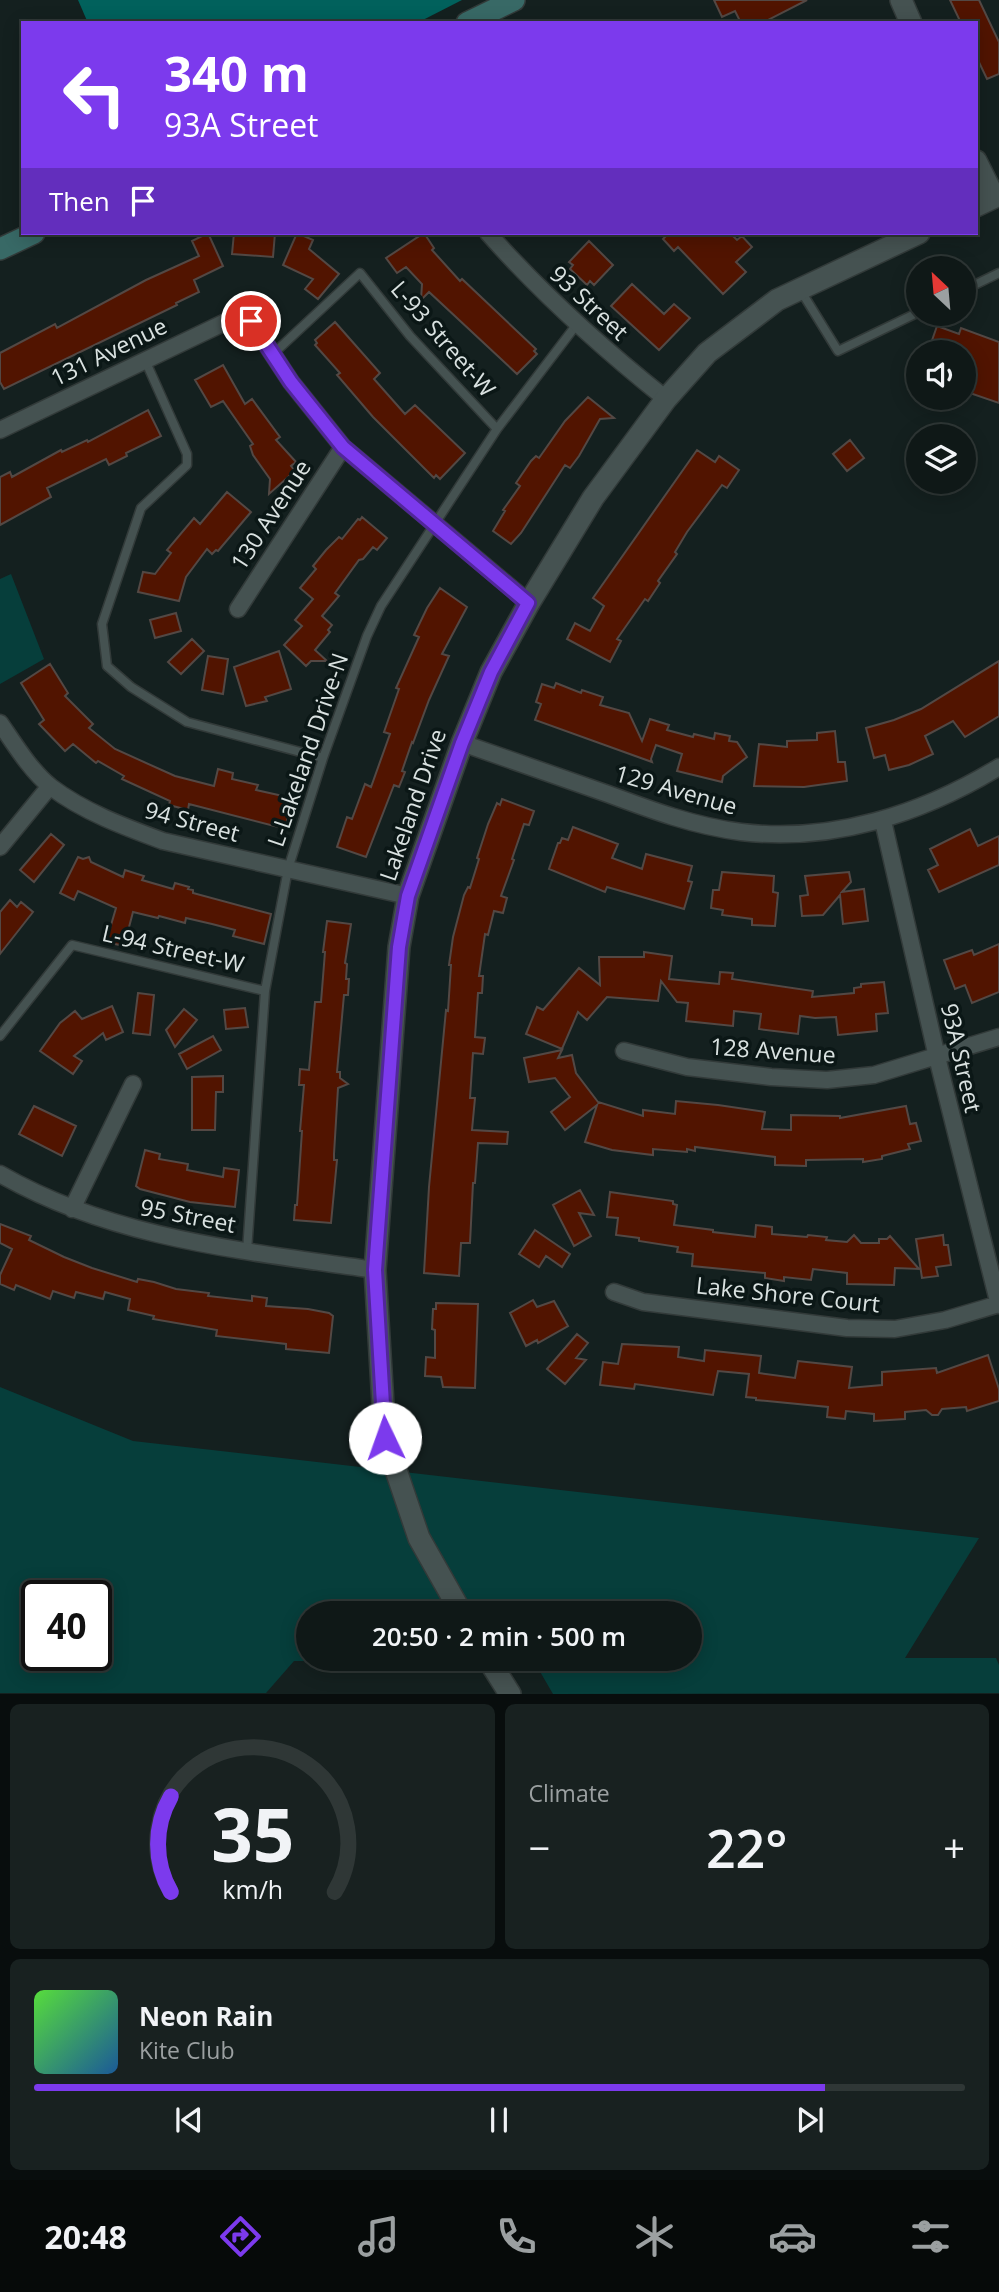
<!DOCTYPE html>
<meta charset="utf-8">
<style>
body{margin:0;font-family:"Open Sans",sans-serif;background:#182120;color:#f1f3f6;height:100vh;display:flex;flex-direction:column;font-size:26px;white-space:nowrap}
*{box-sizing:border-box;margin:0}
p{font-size:23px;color:#9ba0a1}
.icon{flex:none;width:38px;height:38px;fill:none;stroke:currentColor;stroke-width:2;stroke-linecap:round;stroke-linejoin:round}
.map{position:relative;height:1694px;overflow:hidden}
.drawer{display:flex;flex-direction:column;gap:10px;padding:10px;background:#080d0d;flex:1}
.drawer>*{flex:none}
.hud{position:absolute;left:21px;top:21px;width:957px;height:214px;border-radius:0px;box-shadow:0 4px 18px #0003,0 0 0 2px #2f3736;background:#7c3aed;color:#fff;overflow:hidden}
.needle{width:46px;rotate:334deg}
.buttons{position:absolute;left:906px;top:256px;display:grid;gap:14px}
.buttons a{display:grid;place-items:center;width:70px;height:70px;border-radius:50%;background:#0f1817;box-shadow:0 4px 18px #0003,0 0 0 2px #2f3736;font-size:35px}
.speed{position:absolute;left:21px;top:1580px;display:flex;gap:14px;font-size:35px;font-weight:700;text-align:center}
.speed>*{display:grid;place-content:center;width:91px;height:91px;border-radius:50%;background:#0f1817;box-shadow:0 4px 18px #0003,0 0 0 2px #2f3736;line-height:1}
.speed .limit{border:4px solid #111;border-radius:10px;background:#fff;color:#111}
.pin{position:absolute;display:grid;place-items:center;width:60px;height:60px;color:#fff;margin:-30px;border:4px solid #fff;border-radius:50%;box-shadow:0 2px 7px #0007}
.me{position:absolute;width:77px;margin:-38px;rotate:357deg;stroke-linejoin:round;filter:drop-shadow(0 0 5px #0008)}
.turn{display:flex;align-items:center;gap:24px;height:147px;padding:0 28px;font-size:32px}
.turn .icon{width:91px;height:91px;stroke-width:2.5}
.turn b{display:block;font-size:49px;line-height:60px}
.then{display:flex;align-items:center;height:66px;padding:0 28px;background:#0003;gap:14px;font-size:26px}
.big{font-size:52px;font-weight:600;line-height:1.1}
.drawer .card{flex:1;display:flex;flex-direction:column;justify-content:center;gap:10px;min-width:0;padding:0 24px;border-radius:10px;background:#182120}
.drawer .dial{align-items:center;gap:0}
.dial svg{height:182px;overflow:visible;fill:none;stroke:#2f3736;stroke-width:7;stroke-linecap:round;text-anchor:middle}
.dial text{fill:#f1f3f6;stroke:none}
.song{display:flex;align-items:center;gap:21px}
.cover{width:84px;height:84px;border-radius:10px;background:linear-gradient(135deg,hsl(110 70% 55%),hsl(210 70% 35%))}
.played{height:7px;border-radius:4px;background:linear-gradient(90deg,#7c3aed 85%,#2f3736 85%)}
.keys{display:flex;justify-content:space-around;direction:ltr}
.heat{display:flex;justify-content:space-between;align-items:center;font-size:38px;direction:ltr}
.drawer .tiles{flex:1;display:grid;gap:10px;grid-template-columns:1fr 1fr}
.card:last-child{grid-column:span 2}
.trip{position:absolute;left:296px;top:1601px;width:406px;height:70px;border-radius:35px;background:#0f1817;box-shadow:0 4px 18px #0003,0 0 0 2px #2f3736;font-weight:600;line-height:70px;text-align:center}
.menu{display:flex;height:112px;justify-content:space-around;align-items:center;background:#060a09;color:#9ba0a1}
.menu .icon{width:49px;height:49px}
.menu .selected{color:#7c3aed}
.menu b{font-size:32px;color:#f1f3f6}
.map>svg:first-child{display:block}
</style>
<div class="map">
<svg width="999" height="1694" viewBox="0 0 999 1694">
<rect width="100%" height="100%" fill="#14201f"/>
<path fill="#063e3b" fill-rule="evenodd" d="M 11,574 L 44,659 L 0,684 L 0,579 Z
M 0,1387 L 133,1441 L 979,1538 L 905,1658 L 996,1658 L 999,1665 L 999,1693 L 553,1694 L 535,1663 L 294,1661 L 266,1693 L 0,1693 ZM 37,1596 L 96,1596 L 96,1656 L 37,1656 ZM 308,1614 L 690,1614 L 690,1659 L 308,1659 Z"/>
<path fill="#01615c" d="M 78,0 L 462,0 L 417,23 L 88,23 Z"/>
<path fill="#511400" stroke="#534844" stroke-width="2" d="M 714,0 L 807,0 L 762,23 L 741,23 L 735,11 L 722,17 Z
M 950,0 L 979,0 L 999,42 L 999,74 L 987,79 L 976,56 L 976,23 L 961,23 Z
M 208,233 L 223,266 L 194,280 L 199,292 L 176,303 L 177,305 L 4,389 L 0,382 L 0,353 L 55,324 L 57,328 L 146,280 L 199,256 L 192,241 Z
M 234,233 L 275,233 L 273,257 L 232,254 Z
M 297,233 L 313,240 L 309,249 L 339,274 L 318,299 L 305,289 L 313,279 L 283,265 Z
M 424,233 L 434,248 L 432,250 L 460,281 L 462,279 L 536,349 L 534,351 L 537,354 L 517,374 L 429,292 L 421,300 L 422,284 L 406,267 L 397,273 L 386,258 Z
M 665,233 L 730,233 L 737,240 L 742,236 L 752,247 L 736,262 L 746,272 L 723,294 L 678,247 L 674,251 L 663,239 L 667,235 Z
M 589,241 L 613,265 L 594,285 L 590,281 L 587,285 L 570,269 L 573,265 L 569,262 Z
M 632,284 L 664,314 L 674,304 L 690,318 L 659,350 L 611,306 Z
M 335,322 L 380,373 L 374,379 L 405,414 L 415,405 L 465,453 L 440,479 L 436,475 L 434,478 L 373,417 L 337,375 L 340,373 L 315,345 L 317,343 L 315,340 Z
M 937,326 L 959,334 L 961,328 L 999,342 L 999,403 L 964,391 L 964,352 L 928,352 Z
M 223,365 L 245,404 L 252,399 L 280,437 L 276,440 L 296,462 L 291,466 L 295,471 L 269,494 L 270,479 L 253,455 L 250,446 L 253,444 L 223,401 L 211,407 L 195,380 Z
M 588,397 L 614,418 L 600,419 L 579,456 L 570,468 L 565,465 L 521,533 L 511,544 L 493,531 L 505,511 L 503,510 L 520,486 L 516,483 L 531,461 L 536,456 L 539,458 L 565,421 Z
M 148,410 L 161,436 L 126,453 L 127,456 L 109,465 L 106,459 L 47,488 L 51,497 L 0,525 L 0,477 L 10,472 L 12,477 L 61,450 L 62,452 L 87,440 L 88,442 Z
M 850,440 L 864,458 L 847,471 L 833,454 Z
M 697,450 L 715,462 L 719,456 L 739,470 L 727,488 L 722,485 L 687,532 L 675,552 L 677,554 L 658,581 L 660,583 L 648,601 L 645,599 L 617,639 L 621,641 L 610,662 L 567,639 L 575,623 L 590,631 L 604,606 L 593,598 Z
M 227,492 L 251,512 L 218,551 L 216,550 L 212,554 L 207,549 L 186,577 L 179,601 L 138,592 L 143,572 L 155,574 L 171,553 L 167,550 L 194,518 L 200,524 Z
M 362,517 L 387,538 L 377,550 L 373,547 L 363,559 L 359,560 L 335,593 L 339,596 L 322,616 L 332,625 L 328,630 L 330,632 L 315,650 L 327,661 L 311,661 L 306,666 L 284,645 L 302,626 L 295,620 L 313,599 L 300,588 L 316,569 L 313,566 L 326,550 L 339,537 L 342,539 L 358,519 L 360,520 Z
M 440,588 L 467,607 L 442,654 L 449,656 L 429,700 L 413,743 L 412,742 L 402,771 L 405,772 L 399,787 L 394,785 L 366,857 L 337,847 L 347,817 L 352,819 L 365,784 L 371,787 L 390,734 L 384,732 L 399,689 L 396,688 L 419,637 L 414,635 L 427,608 Z
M 176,613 L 181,631 L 155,638 L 150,620 Z
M 192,639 L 204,651 L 181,674 L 168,662 Z
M 279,651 L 291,689 L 265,697 L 267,701 L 246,706 L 234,667 Z
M 208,656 L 228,659 L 223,694 L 202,690 Z
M 999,661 L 999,716 L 965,737 L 953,721 L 925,736 L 933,754 L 909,765 L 889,770 L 885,755 L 874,758 L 866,728 L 894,720 L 921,709 Z
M 50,664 L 68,693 L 65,696 L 93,724 L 89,728 L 115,749 L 175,776 L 214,786 L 218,769 L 233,773 L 232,779 L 258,785 L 256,790 L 292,798 L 286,826 L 282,825 L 282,828 L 189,804 L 188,810 L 169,805 L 170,801 L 122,779 L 124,776 L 98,761 L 96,763 L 73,744 L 65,751 L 39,724 L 44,720 L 21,683 Z
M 556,683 L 581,693 L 582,690 L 603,697 L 600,705 L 629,713 L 642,741 L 650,719 L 669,725 L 667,730 L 693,737 L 694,734 L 714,739 L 715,733 L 730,736 L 729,741 L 737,742 L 747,757 L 723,776 L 722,782 L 677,771 L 682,754 L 656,745 L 651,759 L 652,762 L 535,720 L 541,704 L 536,702 L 542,684 L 554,688 Z
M 835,731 L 838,762 L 845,762 L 847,781 L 804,787 L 754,786 L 759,744 L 787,747 L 787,741 L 817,740 L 817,733 Z
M 502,799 L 534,811 L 529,825 L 524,824 L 512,859 L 514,860 L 501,896 L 507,898 L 503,913 L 494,911 L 488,935 L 485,934 L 479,976 L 483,976 L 482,993 L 478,993 L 475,1037 L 485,1038 L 483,1054 L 473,1053 L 470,1098 L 475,1098 L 472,1130 L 508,1132 L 507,1144 L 478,1143 L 475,1183 L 473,1183 L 470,1243 L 461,1243 L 459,1276 L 424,1273 L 429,1187 L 446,1010 L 448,1011 L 451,965 L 449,965 L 453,937 L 464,895 L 468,887 L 470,888 L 479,859 L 477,858 L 488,824 L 497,803 L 500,805 Z
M 573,827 L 618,844 L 612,858 L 642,869 L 646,854 L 692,866 L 688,881 L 692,882 L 684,909 L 607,887 L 605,892 L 549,869 L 558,843 L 560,843 L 562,838 L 568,840 Z
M 970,829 L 978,846 L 999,836 L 999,865 L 939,892 L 928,870 L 938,865 L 930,849 Z
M 51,834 L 64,845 L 34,882 L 20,870 Z
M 78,857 L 83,859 L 89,857 L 91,862 L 123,877 L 125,870 L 144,876 L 142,880 L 173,889 L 175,883 L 189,887 L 188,889 L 193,890 L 193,893 L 271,914 L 264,944 L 233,936 L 235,930 L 212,924 L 186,918 L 185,923 L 159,916 L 158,918 L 133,912 L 124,946 L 106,942 L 116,908 L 78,891 L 74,900 L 60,893 Z
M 722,872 L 774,876 L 773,892 L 778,893 L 775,926 L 752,925 L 752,919 L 722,915 L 723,910 L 711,908 L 713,890 L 719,890 Z
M 849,872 L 851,882 L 842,892 L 864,889 L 868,921 L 843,924 L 840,895 L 823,915 L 802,916 L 800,896 L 808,895 L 805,876 Z
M 10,900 L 17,907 L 21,902 L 33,912 L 0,954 L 0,912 Z
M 327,921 L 351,924 L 345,963 L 347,964 L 346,979 L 349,979 L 348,995 L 344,995 L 337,1072 L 340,1072 L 340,1078 L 348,1084 L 338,1088 L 334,1154 L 334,1160 L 337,1160 L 331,1223 L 294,1220 L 295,1205 L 297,1205 L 302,1131 L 300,1131 L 304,1085 L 299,1085 L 300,1069 L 309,1070 L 315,1002 L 321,1002 L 325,952 L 323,952 Z
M 999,944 L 999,992 L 972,1003 L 965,985 L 955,989 L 944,960 L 972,950 L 974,955 Z
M 644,952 L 672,956 L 669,979 L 719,984 L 720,972 L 733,973 L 732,979 L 813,991 L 812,997 L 854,993 L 854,988 L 861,987 L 861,984 L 884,982 L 888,1013 L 876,1014 L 877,1031 L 838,1035 L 836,1017 L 815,1018 L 800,1016 L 798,1034 L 759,1029 L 761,1014 L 734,1011 L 733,1026 L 686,1021 L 688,1003 L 677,1002 L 661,981 L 658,1001 L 607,997 L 587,1020 L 578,1012 L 562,1049 L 526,1034 L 537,1007 L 543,1010 L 579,968 L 600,985 L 599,957 L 644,957 Z
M 138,993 L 154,995 L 150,1035 L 133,1033 Z
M 112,1006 L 123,1032 L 106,1040 L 103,1033 L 74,1056 L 82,1061 L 73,1074 L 40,1051 L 60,1023 L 75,1011 L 82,1019 Z
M 245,1008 L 248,1027 L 226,1029 L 224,1010 Z
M 184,1009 L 197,1020 L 175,1047 L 166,1030 Z
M 213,1036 L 221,1050 L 187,1069 L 179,1054 Z
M 562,1050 L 558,1058 L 572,1055 L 576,1073 L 598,1102 L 643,1116 L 643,1110 L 675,1114 L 676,1101 L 718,1105 L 765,1112 L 762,1129 L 791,1130 L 791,1115 L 840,1116 L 840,1118 L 906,1106 L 910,1124 L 916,1123 L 921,1141 L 908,1144 L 910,1149 L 882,1156 L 882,1159 L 863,1162 L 863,1159 L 806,1160 L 806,1166 L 775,1165 L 775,1157 L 695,1147 L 695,1151 L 687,1149 L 687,1152 L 653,1149 L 653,1155 L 612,1150 L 585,1142 L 597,1105 L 565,1130 L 551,1112 L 570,1097 L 555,1078 L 529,1082 L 524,1058 Z
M 223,1076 L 223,1092 L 216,1092 L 215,1130 L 192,1130 L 192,1077 Z
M 34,1106 L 76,1126 L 62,1156 L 19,1134 Z
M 145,1150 L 160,1154 L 159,1159 L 188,1164 L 187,1170 L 223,1177 L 224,1168 L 239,1170 L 235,1207 L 190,1202 L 140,1189 L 136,1186 Z
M 580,1190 L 594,1215 L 579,1213 L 591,1236 L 574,1246 L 553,1205 Z
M 610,1192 L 673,1201 L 673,1204 L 677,1205 L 674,1225 L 713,1230 L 713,1232 L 755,1237 L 756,1225 L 772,1227 L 772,1234 L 807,1237 L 808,1235 L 827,1237 L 826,1240 L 847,1242 L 854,1235 L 861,1243 L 879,1243 L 879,1239 L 887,1239 L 890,1236 L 919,1269 L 895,1268 L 894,1285 L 847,1284 L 847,1273 L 813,1269 L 811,1280 L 784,1277 L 784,1281 L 765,1278 L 765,1273 L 692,1266 L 693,1254 L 677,1252 L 678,1247 L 639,1241 L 639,1238 L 616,1235 L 618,1218 L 607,1217 Z
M 0,1224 L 31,1236 L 29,1240 L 64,1257 L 92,1268 L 137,1282 L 138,1279 L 154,1282 L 176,1289 L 209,1293 L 208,1296 L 252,1301 L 252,1296 L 267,1298 L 266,1306 L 308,1309 L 329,1313 L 333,1316 L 329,1353 L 286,1349 L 286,1344 L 216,1336 L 217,1330 L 153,1319 L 154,1316 L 128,1310 L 130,1299 L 105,1292 L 103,1299 L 76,1292 L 74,1298 L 53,1291 L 50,1299 L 16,1285 L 14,1290 L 0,1284 L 0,1275 L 12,1249 L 0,1243 Z
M 535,1230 L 570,1254 L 562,1267 L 546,1256 L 539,1267 L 519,1254 Z
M 943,1235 L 944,1245 L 948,1245 L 951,1265 L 936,1267 L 938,1276 L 922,1278 L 916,1239 Z
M 533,1300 L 537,1307 L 554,1301 L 568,1326 L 538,1343 L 537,1340 L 526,1346 L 510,1313 Z
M 436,1303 L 478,1304 L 475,1388 L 443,1387 L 441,1377 L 425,1376 L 426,1357 L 435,1358 L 435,1330 L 432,1329 L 433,1309 L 436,1309 Z
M 577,1334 L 588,1343 L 576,1358 L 586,1360 L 565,1384 L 547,1369 Z
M 622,1344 L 679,1347 L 678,1357 L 704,1361 L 705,1350 L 761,1356 L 759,1373 L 795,1378 L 798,1361 L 852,1367 L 849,1388 L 882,1385 L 882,1372 L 936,1368 L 937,1373 L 988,1355 L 999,1389 L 999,1401 L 967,1411 L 966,1407 L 942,1409 L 938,1415 L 932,1415 L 926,1410 L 905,1412 L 905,1419 L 874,1421 L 874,1414 L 846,1411 L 845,1419 L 827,1417 L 828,1407 L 756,1400 L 756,1398 L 746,1397 L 749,1374 L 718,1371 L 713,1395 L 635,1384 L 634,1389 L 600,1385 L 603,1362 L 618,1364 Z"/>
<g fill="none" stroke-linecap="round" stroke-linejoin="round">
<g stroke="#323a39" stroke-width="11">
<path id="service" d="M 964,290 L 999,273
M 801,291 L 838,351 L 919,312
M 273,354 L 360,273 L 410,336 L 497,429
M 145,360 L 187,454 L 187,465 L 141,508 L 102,624 L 107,666 L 131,687 L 187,722 L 323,758
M 0,1036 L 72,945 L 265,991
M 247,1251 L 265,991 L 288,869 L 323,758 L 367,636 L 381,606 L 497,429 L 577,324"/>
</g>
<g stroke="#323a39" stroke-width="19">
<path id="minor" d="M 488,233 C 542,294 602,348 666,399
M 0,430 L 238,316 L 251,321 L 291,382 L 343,447 L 529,603
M 238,609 L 343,447
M 0,723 C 15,745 31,771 51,787 C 84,812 125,827 163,841 L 408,896
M 462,743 C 511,760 559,777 608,794 C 651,810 694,826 741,832 C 832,843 922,814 999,767
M 883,821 L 937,1057 L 999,1305
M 0,847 L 50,786
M 624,1051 L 687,1067 L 771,1077 L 827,1080 L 874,1075 L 999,1037
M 0,1174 C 115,1240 247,1251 375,1270
M 72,1209 L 133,1084
M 614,1292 L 643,1302 L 847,1328 L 895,1329 L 945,1320 L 999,1304"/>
</g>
<g stroke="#323a39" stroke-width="24">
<path id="tertiary" d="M 901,0 L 911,23
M 976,161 L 994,197
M 976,206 L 999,195
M 462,1614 L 419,1538 L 385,1438 L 375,1270 L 399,947 L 408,896 L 462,743 L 491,672 L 529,603 L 593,498 L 666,399 L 707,353 L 777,300 L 919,233
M 488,1659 L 510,1694"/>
</g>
<g stroke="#323a39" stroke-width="24">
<path id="secondary" d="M 467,23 L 514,0
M 0,249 L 34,233"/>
</g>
<use href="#service" stroke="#455251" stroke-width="8"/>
<use href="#minor" stroke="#455251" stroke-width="16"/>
<use href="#tertiary" stroke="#455251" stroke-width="21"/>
<use href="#secondary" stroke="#386966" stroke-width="21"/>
</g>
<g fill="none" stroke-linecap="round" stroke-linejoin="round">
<g stroke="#51269a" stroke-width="18">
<path id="route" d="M 251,321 L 291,382 L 343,447 L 528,603 L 491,672 L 462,743 L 408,896 L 399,947 L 375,1270 L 385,1438"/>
</g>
<use href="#route" stroke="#7c3aed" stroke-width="12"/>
</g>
<g text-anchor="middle" stroke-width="7" stroke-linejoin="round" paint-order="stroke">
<g font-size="23" fill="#dae2e1" stroke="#0b1716">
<text transform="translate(589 303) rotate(43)" y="8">93 Street</text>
<text transform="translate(443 339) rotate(49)" y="8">L-93 Street-W</text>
<text transform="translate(109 352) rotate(-26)" y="8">131 Avenue</text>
<text transform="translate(271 515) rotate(-57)" y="8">130 Avenue</text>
<text transform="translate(308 750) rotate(-71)" y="8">L-Lakeland Drive-N</text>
<text transform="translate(676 790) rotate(16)" y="8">129 Avenue</text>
<text transform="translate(413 805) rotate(-71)" y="8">Lakeland Drive</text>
<text transform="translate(192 822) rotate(15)" y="8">94 Street</text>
<text transform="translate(173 949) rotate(13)" y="8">L-94 Street-W</text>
<text transform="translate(773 1051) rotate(4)" y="8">128 Avenue</text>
<text transform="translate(961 1058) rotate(77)" y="8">93A Street</text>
<text transform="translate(188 1216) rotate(11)" y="8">95 Street</text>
<text transform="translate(788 1295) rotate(6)" y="8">Lake Shore Court</text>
</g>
</g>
</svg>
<div class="buttons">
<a><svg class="needle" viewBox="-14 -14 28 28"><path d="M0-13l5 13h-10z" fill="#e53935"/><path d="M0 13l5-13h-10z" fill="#9ba0a1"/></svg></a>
<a><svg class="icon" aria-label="sound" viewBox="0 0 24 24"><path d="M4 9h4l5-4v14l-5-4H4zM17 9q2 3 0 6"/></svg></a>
<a><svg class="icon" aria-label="layers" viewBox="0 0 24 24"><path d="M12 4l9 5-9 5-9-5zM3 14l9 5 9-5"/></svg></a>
</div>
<div class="speed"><div class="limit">40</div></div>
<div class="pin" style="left:251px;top:321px;background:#d93025"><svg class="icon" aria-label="arrive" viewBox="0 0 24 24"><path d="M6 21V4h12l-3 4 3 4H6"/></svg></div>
<svg class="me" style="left:385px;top:1438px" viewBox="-20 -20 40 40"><circle r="19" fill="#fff"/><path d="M0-13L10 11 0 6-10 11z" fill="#7c3aed"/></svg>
<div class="trip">20:50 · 2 min · 500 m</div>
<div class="hud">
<div class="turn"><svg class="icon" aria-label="left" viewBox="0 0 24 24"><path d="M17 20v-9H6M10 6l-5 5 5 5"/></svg><div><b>340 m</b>93A Street</div></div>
<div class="then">Then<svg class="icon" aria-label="arrive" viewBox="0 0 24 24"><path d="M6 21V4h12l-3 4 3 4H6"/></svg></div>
</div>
</div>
<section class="drawer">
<div class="tiles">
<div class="card dial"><svg viewBox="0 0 100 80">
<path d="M14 69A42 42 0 1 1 86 69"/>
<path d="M14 69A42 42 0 0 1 14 27" stroke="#7c3aed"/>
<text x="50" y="56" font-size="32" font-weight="700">35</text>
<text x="50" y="72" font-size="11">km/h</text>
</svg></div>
<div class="card"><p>Climate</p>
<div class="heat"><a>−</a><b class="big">22°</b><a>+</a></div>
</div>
<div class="card">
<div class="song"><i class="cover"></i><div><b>Neon Rain</b><p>Kite Club</p></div></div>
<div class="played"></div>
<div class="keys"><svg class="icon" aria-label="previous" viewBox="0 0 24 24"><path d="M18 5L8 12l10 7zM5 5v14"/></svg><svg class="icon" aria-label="pause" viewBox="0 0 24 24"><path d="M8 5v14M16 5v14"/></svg><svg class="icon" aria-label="next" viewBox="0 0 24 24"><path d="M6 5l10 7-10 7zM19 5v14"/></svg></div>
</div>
</div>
</section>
<nav class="menu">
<b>20:48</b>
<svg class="icon selected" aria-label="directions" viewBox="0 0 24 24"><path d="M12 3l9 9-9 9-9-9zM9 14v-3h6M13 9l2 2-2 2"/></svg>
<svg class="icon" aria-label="music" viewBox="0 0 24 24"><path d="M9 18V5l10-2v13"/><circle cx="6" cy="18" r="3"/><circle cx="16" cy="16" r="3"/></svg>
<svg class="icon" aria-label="phone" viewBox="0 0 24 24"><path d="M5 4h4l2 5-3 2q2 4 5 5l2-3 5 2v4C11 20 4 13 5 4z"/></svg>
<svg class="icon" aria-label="climate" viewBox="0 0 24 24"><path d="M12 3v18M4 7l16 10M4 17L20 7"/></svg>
<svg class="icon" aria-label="car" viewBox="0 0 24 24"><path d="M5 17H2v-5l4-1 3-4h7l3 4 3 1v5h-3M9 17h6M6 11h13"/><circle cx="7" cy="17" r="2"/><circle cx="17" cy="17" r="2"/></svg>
<svg class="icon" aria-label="filters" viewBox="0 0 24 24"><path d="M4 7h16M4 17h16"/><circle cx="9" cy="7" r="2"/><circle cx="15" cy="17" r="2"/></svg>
</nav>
